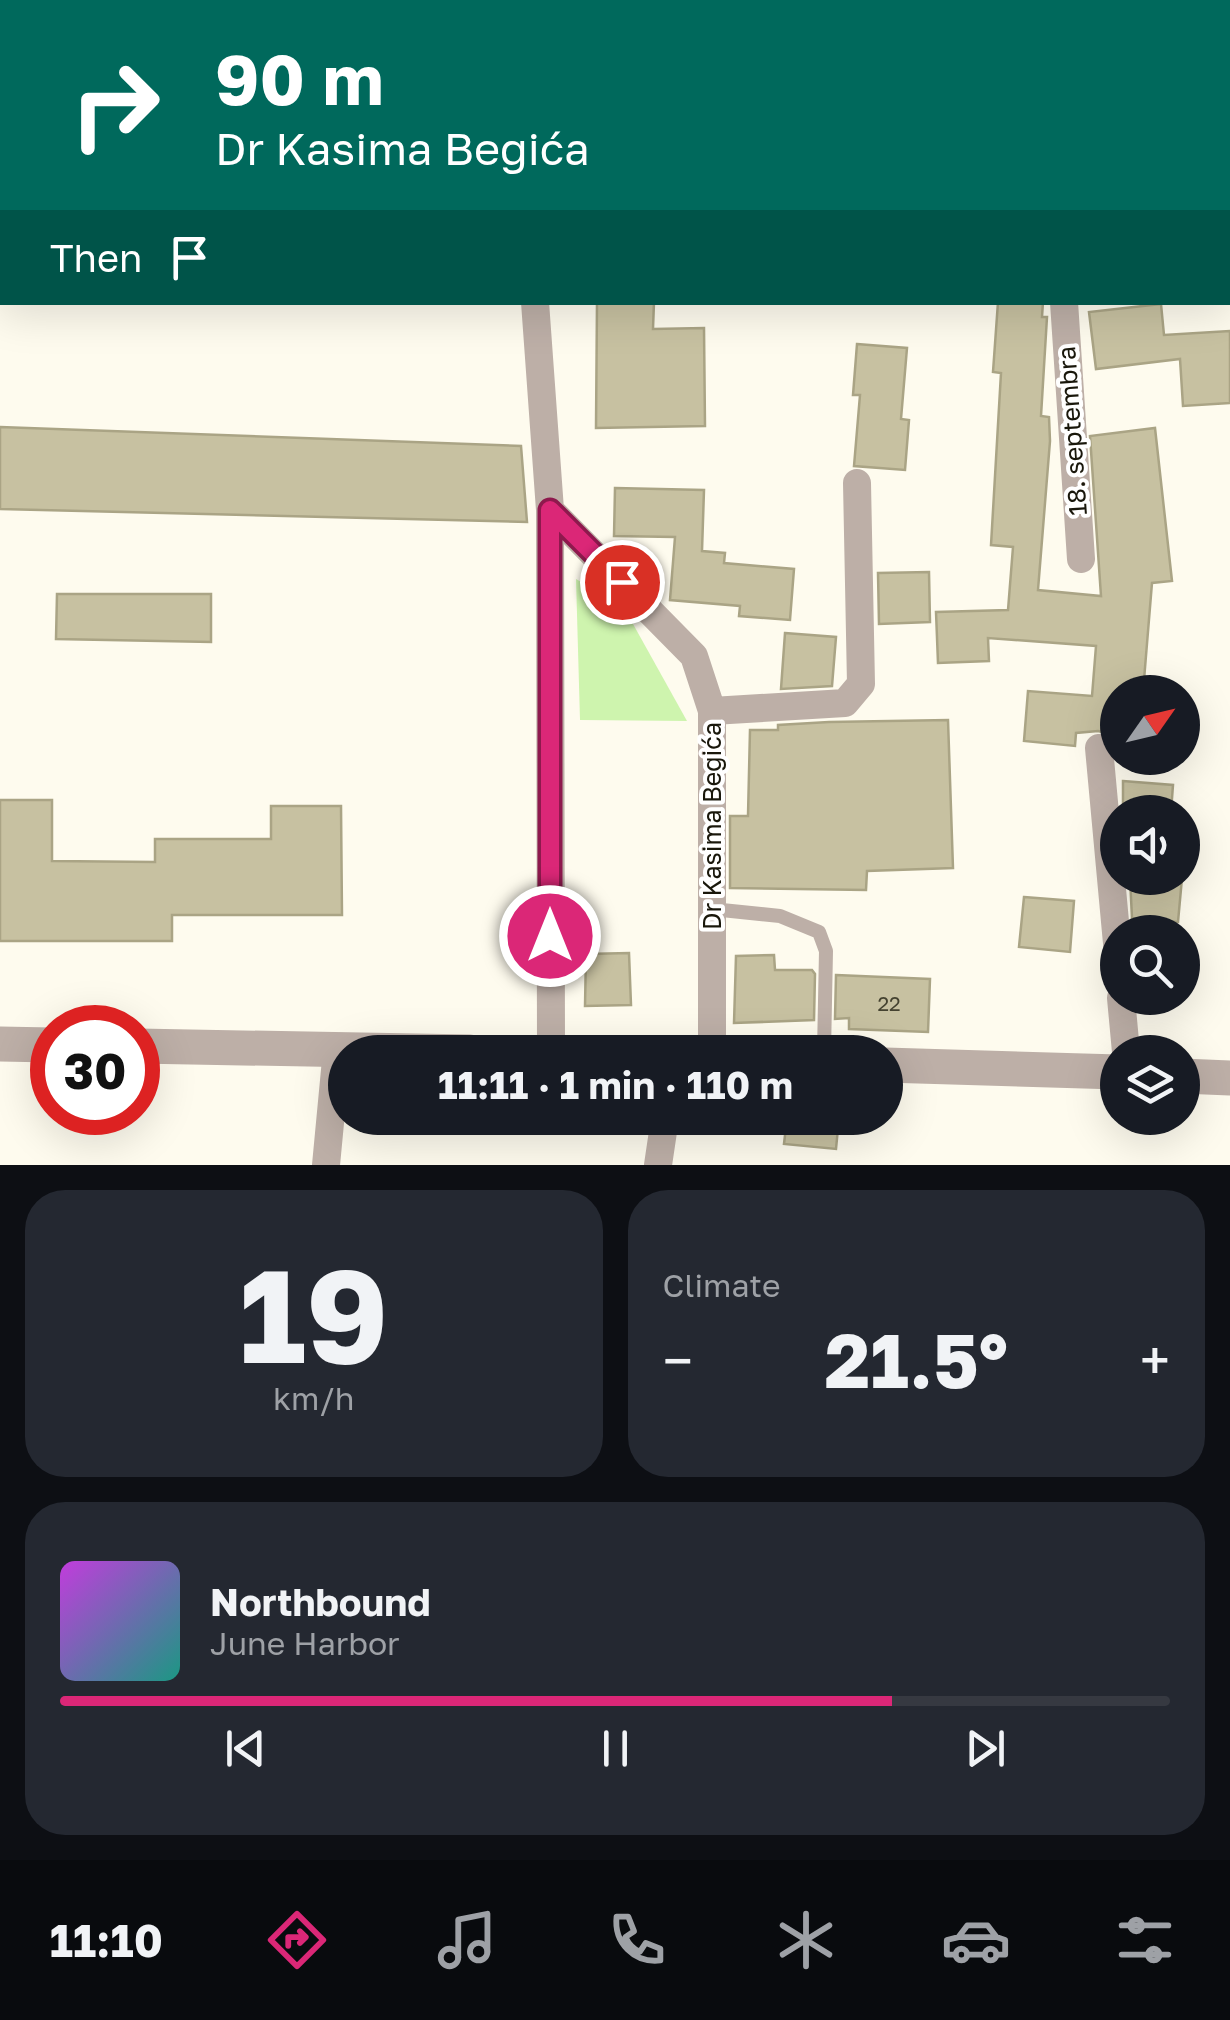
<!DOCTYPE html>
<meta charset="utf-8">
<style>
body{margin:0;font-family:"Golos Text",sans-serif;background:#242831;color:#f1f3f6;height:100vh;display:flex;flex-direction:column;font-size:38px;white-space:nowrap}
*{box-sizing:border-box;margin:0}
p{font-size:32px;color:#9ea1a6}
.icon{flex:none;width:55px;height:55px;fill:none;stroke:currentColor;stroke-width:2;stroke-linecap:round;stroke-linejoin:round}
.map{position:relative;height:1165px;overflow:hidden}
.drawer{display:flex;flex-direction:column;gap:25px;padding:25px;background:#0d0f14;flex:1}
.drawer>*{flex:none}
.hud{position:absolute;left:0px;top:0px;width:1230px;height:305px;box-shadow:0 10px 40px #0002;background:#00695c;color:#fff;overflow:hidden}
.needle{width:65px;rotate:56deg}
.fabs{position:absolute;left:1100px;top:675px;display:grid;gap:20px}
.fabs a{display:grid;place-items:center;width:100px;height:100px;border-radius:50%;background:#171b24;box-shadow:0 10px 40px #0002;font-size:50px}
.speed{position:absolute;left:30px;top:1005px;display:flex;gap:20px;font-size:50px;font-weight:700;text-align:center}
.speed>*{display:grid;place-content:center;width:130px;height:130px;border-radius:50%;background:#171b24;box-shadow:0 10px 40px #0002;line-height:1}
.speed .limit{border:15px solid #d22;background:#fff;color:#111}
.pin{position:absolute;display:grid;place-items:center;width:85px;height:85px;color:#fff;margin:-42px;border:5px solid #fff;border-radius:50%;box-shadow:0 2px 10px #0007}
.me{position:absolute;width:110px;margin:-55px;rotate:0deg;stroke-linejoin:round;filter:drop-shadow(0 0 8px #0008)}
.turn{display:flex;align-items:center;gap:35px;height:210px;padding:0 50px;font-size:45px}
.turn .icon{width:130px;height:130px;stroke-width:2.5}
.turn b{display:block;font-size:70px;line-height:85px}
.then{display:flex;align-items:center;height:95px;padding:0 50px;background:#0003;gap:20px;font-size:38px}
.big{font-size:75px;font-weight:700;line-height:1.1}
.drawer .tile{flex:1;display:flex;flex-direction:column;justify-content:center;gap:15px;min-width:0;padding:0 35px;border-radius:40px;background:#242831}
.drawer .dial{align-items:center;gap:0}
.dial b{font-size:130px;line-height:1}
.song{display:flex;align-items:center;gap:30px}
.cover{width:120px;height:120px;border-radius:15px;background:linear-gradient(135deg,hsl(290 70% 55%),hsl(170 70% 35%))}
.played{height:10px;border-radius:5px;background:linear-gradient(90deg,#db2777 75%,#363941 75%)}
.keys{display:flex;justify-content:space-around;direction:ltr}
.heat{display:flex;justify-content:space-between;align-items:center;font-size:55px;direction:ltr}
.drawer .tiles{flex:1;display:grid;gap:25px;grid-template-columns:1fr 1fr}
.tile:last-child{grid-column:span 2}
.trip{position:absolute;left:328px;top:1035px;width:575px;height:100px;border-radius:50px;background:#171b24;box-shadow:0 10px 40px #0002;font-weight:700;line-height:100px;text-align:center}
.dock{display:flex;height:160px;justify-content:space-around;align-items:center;background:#090b0e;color:#9ea1a6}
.dock .icon{width:70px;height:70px}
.dock .on{color:#db2777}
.dock b{font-size:45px;color:#f1f3f6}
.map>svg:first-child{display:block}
</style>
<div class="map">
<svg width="1230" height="1165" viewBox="0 0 1230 1165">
<rect width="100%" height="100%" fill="#fefbee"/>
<path fill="#cef4ae" d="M 576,579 L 623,606 L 687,721 L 580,720 Z"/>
<path fill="#c7c1a1" stroke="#aaa485" stroke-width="2.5" d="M 597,302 L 654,302 L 653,329 L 704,328 L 705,426 L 596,428 Z
M 998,302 L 1043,302 L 1042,317 L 1047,317 L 1041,416 L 1049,417 L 1050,441 L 1038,590 L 1101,596 L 1090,436 L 1155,428 L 1172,581 L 1152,583 L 1143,692 L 1118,692 L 1118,736 L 1098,731 L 1076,733 L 1075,746 L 1024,741 L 1028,691 L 1092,696 L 1096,646 L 988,638 L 989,661 L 938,663 L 936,612 L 1008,610 L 1013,547 L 991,545 L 1001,373 L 993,372 Z
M 1161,304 L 1164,335 L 1230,331 L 1230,403 L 1183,406 L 1180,359 L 1096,369 L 1089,312 Z
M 857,344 L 907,348 L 901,419 L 909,420 L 905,470 L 854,466 L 860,395 L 853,395 Z
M 0,427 L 521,446 L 527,522 L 0,509 Z
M 615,488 L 704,490 L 702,551 L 725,553 L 724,563 L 794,569 L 790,620 L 739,616 L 740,606 L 670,600 L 675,537 L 614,536 Z
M 929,572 L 930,622 L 879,624 L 878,573 Z
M 57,594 L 211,594 L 211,642 L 56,639 Z
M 785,633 L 836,637 L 832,686 L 781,689 Z
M 948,720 L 953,868 L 867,871 L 866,890 L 730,888 L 730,816 L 748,816 L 750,730 L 778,730 L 778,725 L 829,722 Z
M 1123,781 L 1173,785 L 1171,812 L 1123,812 Z
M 0,800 L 52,800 L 52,861 L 155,862 L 155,839 L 271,839 L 271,806 L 341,806 L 342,915 L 172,915 L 172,941 L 0,941 Z
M 1130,878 L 1182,878 L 1178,922 L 1132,918 Z
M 1024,897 L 1074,901 L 1070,952 L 1019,947 Z
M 629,953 L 631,1005 L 585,1006 L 586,954 Z
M 774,955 L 775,970 L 812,970 L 815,974 L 814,1020 L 734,1023 L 736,956 Z
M 836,975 L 930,979 L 928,1032 L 849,1029 L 849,1018 L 835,1019 Z
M 787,1118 L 839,1118 L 836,1149 L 784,1144 Z"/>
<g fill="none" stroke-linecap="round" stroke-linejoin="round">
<path stroke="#bdafa7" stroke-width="14" d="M 712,909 L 780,916 L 819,932 L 826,951 L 824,1052"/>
<path stroke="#bdafa7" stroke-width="28" d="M 518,0 L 518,2
M 1045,0 L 1045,2
M 926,1 L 926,0
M 64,2 L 64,0
M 0,191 L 2,191
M 535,302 L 550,510 L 694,656 L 712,711 L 712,1052
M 1064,302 L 1081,559
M 550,510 L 551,1052
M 712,711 L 845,703 L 861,684 L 857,483
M 1099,748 L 1118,954
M 1121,998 L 1126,1052
M 326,1165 L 337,1049
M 658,1165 L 665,1118"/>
<path stroke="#bdafa7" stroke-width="35" d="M 0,1044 L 52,1045
M 138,1046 L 470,1052
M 885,1065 L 1118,1072
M 1182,1076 L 1230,1078"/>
</g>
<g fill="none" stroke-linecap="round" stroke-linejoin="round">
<g stroke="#8e194d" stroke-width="25">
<path id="route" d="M 550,936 L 550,510 L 622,582"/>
</g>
<use href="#route" stroke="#db2777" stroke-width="18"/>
</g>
<g text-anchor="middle" stroke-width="8" stroke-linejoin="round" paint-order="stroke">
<g font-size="20" fill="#444230">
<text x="889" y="1011">22</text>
</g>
<g font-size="25" fill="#19170b" stroke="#fff">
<text transform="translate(1072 431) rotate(-94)" y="9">18. septembra</text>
<text transform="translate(712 826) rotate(-90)" y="9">Dr Kasima Begića</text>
</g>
</g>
</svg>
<div class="fabs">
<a><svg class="needle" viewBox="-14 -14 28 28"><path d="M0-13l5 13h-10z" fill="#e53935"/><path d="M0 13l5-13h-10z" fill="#9ea1a6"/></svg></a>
<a><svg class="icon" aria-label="sound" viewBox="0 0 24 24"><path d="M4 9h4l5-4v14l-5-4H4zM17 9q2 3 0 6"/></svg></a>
<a><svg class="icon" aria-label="search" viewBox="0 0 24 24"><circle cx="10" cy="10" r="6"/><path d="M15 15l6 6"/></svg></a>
<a><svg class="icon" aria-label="layers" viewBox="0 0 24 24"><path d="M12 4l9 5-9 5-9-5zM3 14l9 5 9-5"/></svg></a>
</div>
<div class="speed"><div class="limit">30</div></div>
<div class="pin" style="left:622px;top:582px;background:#d93025"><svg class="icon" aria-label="arrive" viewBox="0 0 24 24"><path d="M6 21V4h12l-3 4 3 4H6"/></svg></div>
<svg class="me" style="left:550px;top:936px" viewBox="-20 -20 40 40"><circle r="17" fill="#db2777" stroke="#fff" stroke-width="3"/><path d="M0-11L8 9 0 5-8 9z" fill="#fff"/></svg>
<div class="trip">11:11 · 1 min · 110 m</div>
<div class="hud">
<div class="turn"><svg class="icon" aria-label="right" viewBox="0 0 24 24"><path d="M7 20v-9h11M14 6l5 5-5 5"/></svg><div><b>90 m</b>Dr Kasima Begića</div></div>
<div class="then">Then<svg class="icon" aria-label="arrive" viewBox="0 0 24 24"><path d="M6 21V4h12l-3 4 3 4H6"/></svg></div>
</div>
</div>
<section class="drawer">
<div class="tiles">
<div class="tile dial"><b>19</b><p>km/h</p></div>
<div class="tile"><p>Climate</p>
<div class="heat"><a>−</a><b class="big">21.5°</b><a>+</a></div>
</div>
<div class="tile">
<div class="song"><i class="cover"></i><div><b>Northbound</b><p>June Harbor</p></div></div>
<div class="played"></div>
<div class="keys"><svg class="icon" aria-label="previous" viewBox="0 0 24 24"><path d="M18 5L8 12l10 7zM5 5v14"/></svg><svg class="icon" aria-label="pause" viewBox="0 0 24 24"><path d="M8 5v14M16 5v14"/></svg><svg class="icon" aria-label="next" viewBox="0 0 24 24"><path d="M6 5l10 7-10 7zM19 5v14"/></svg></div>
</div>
</div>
</section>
<nav class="dock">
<b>11:10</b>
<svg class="icon on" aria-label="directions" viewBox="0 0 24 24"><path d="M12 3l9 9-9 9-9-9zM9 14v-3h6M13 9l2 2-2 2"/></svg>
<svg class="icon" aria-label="music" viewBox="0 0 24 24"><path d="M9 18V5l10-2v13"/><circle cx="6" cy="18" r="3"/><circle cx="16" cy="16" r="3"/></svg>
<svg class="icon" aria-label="phone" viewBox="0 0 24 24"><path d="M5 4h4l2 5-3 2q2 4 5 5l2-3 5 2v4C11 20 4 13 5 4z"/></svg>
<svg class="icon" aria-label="climate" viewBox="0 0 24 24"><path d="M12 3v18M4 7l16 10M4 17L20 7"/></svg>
<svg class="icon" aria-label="car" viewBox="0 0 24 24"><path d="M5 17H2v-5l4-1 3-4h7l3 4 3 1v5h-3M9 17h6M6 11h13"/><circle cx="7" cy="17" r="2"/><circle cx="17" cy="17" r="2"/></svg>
<svg class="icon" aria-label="filters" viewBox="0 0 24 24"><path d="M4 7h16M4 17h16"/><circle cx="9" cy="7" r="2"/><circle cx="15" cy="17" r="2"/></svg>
</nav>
